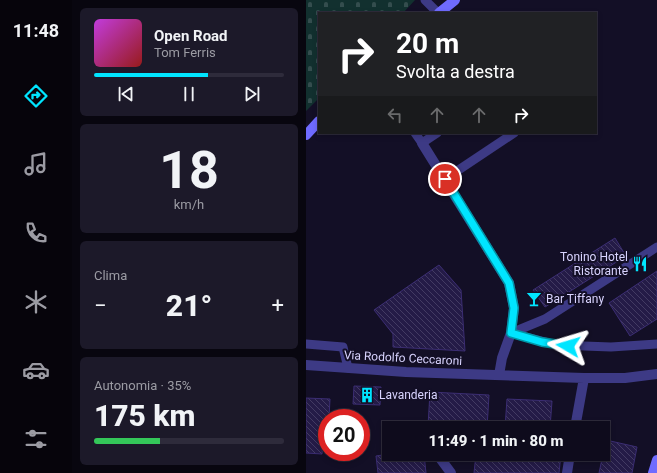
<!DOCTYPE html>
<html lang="it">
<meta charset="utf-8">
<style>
body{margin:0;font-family:Roboto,sans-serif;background:#1c1929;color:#f1f3f6;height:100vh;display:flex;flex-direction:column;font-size:15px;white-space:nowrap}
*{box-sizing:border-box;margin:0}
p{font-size:13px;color:#9b9ba3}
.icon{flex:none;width:22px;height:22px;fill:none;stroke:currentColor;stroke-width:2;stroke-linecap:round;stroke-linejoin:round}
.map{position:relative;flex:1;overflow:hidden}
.sheet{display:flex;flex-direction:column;gap:8px;padding:8px;background:#08060f;width:234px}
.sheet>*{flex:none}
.guide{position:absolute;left:12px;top:12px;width:279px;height:122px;border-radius:0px;box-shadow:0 2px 6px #0003,0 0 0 1px #2e2b3b;background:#202124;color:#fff;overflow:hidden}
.speed{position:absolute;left:12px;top:409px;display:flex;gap:8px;font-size:20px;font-weight:700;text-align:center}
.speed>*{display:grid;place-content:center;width:52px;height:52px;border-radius:50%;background:#0e0b1c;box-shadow:0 2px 6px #0003,0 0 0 1px #2e2b3b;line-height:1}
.speed .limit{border:6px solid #d22;background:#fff;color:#111}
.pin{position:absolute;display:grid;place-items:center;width:34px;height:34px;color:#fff;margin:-17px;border:2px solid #fff;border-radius:50%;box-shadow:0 1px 4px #0007}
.me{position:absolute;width:44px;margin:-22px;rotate:277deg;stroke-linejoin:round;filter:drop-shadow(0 0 3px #0008)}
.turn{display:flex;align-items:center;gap:14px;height:84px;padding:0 12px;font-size:18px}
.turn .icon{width:52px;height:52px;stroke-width:2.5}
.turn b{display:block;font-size:28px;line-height:34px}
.lanes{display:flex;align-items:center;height:38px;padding:0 12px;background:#0003;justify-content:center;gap:20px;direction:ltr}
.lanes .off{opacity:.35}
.big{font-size:30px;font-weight:800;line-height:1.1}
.sheet .widget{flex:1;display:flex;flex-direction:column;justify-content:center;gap:6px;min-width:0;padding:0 14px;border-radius:6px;background:#1c1929}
.sheet .dial{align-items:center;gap:0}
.dial b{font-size:52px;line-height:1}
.song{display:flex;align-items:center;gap:12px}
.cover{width:48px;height:48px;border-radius:6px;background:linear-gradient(135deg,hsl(290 70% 55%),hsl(0 70% 35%))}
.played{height:4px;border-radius:2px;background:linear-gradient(90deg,#00e5ff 60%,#2e2b3b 60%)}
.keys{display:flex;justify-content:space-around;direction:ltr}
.heat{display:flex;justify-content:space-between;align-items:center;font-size:22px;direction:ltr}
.charge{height:6px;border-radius:3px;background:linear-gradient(90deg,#34c759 35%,#2e2b3b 0)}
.trip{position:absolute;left:76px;top:421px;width:228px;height:40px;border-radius:0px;background:#0e0b1c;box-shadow:0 2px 6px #0003,0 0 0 1px #2e2b3b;font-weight:800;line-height:40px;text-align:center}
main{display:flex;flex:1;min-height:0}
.menu{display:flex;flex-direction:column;width:72px;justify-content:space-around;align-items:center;background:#06040b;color:#9b9ba3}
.menu .icon{width:28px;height:28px}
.menu .on{color:#00e5ff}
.menu b{font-size:18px;color:#f1f3f6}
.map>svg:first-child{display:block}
</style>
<main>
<nav class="menu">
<b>11:48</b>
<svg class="icon on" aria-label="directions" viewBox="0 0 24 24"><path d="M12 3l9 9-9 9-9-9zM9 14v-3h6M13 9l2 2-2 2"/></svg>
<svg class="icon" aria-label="music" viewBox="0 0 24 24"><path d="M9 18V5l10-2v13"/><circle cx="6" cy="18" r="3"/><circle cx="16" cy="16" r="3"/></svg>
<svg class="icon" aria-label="phone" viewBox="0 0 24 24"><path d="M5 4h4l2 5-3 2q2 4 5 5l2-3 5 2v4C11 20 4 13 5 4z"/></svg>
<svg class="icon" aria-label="climate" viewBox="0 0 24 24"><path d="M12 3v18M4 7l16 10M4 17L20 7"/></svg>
<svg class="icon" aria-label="car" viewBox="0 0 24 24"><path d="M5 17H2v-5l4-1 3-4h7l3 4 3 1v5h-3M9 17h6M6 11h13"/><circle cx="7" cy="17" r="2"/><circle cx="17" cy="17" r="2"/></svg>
<svg class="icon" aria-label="filters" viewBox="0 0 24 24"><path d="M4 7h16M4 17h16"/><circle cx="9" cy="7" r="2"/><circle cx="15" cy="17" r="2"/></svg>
</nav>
<section class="sheet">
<div class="widget">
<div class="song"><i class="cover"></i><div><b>Open Road</b><p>Tom Ferris</p></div></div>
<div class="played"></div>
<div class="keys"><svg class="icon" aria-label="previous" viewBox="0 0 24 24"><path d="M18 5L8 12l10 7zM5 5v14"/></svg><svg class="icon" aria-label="pause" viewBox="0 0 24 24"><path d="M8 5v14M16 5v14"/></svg><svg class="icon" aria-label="next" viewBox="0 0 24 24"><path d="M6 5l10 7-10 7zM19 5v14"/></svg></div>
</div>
<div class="widget dial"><b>18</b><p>km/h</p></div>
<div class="widget"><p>Clima</p>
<div class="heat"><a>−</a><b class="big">21°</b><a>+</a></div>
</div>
<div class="widget"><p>Autonomia · 35%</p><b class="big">175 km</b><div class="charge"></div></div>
</section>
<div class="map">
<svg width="351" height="473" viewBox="0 0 351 473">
<defs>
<pattern id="cemetery-stones" width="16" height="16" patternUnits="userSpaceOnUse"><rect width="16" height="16" fill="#12302f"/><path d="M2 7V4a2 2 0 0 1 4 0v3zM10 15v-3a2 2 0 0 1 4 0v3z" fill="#344d4e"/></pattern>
<pattern id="building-back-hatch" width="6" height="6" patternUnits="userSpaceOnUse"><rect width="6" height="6" fill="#241b47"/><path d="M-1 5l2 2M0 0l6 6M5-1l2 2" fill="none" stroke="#433b63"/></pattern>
</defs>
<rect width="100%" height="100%" fill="#130f26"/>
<path fill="url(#cemetery-stones)" d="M 0,0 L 109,0 L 97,13 L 13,13 L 13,98 L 0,111 Z"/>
<path fill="url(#building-back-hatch)" stroke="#3b2d73" d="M 309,238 L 320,256 L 239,307 L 227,290 Z
M 133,265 L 155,290 L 159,351 L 87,347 L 87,334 L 68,310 Z
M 351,271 L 351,319 L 324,336 L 303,303 Z
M 48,386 L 75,387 L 74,405 L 47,404 Z
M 124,392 L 183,395 L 181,428 L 133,428 L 133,426 L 122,426 Z
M 0,398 L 24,399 L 23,418 L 21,418 L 21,428 L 18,428 L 16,454 L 0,453 Z
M 201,399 L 246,401 L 244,428 L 199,428 Z
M 300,440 L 331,447 L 326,473 L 293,473 Z
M 83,454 L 118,454 L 120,473 L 72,473 L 70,456 Z
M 170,454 L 255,454 L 253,473 L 168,473 Z"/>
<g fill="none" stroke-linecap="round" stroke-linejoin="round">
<path stroke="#3d3a85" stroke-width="9" d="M 119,0 L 132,13
M 109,133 L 116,143 L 131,133
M 139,179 L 208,133
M 205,333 L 239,319 L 351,247
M 205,333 L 251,345 L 305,347 L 351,344
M 0,344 L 37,347 L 42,368"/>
<path stroke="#3d3a85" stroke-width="10" d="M 116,143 L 203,283 L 208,308 L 205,333 L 196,358 L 193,375
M 0,365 L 100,372 L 278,378 L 319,378 L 351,374
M 269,428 L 278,378
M 131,454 L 145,473
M 261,473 L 264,454"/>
<path stroke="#6f6bff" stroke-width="10" d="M 133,13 L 149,0
M 0,135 L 13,121
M 347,473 L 351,460"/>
</g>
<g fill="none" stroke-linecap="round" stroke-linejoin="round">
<g stroke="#0095a6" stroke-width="10">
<path id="route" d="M 139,179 L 203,283 L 208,308 L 205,333 L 236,342 L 262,346"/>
</g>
<use href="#route" stroke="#00e5ff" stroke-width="7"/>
</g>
<defs>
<g id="restaurant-bare" transform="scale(1.2)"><path d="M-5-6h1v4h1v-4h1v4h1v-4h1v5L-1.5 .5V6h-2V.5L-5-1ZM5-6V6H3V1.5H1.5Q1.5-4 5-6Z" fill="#00e5ff" stroke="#130f26" stroke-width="2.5" paint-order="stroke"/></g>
<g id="bar-bare" transform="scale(1.2)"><path d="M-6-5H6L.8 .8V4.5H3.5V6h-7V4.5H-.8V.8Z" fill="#00e5ff" stroke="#130f26" stroke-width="2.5" paint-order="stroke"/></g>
<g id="building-bare" transform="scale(1.2)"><path d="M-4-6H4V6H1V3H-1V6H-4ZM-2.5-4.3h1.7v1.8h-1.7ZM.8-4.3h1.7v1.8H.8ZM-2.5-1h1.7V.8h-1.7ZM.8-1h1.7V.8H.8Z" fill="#00e5ff" stroke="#130f26" stroke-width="2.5" paint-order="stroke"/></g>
</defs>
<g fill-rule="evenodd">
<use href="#restaurant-bare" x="334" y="264"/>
<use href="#bar-bare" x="228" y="299"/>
<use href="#building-bare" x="61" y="395"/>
</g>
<g text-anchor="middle" stroke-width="4" stroke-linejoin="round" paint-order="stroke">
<g font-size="12" fill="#d9d4ff" stroke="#130f26" text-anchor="start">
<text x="322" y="261" text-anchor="end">Tonino Hotel<tspan x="322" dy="14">Ristorante</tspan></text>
<text x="240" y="303">Bar Tiffany</text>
<text x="73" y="399">Lavanderia</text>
</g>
<g font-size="12" fill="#d9d4ff" stroke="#130f26">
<text transform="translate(97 358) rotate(3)" y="4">Via Rodolfo Ceccaroni</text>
</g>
</g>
</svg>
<div class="speed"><div class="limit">20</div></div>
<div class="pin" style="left:139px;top:179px;background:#d93025"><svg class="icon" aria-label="arrive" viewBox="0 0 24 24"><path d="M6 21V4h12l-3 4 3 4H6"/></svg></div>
<svg class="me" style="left:262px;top:346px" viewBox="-20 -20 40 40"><path d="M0-17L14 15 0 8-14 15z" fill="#00e5ff" stroke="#fff" stroke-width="4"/></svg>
<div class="trip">11:49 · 1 min · 80 m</div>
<div class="guide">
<div class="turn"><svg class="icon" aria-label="right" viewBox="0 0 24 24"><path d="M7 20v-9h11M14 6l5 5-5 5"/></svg><div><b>20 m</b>Svolta a destra</div></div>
<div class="lanes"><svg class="icon off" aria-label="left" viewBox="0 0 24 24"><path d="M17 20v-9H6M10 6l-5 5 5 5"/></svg><svg class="icon off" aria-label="ahead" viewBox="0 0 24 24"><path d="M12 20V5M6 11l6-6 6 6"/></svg><svg class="icon off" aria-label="ahead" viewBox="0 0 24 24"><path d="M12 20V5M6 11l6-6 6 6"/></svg><svg class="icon" aria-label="right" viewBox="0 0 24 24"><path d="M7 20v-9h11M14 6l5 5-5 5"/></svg></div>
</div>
</div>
</main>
